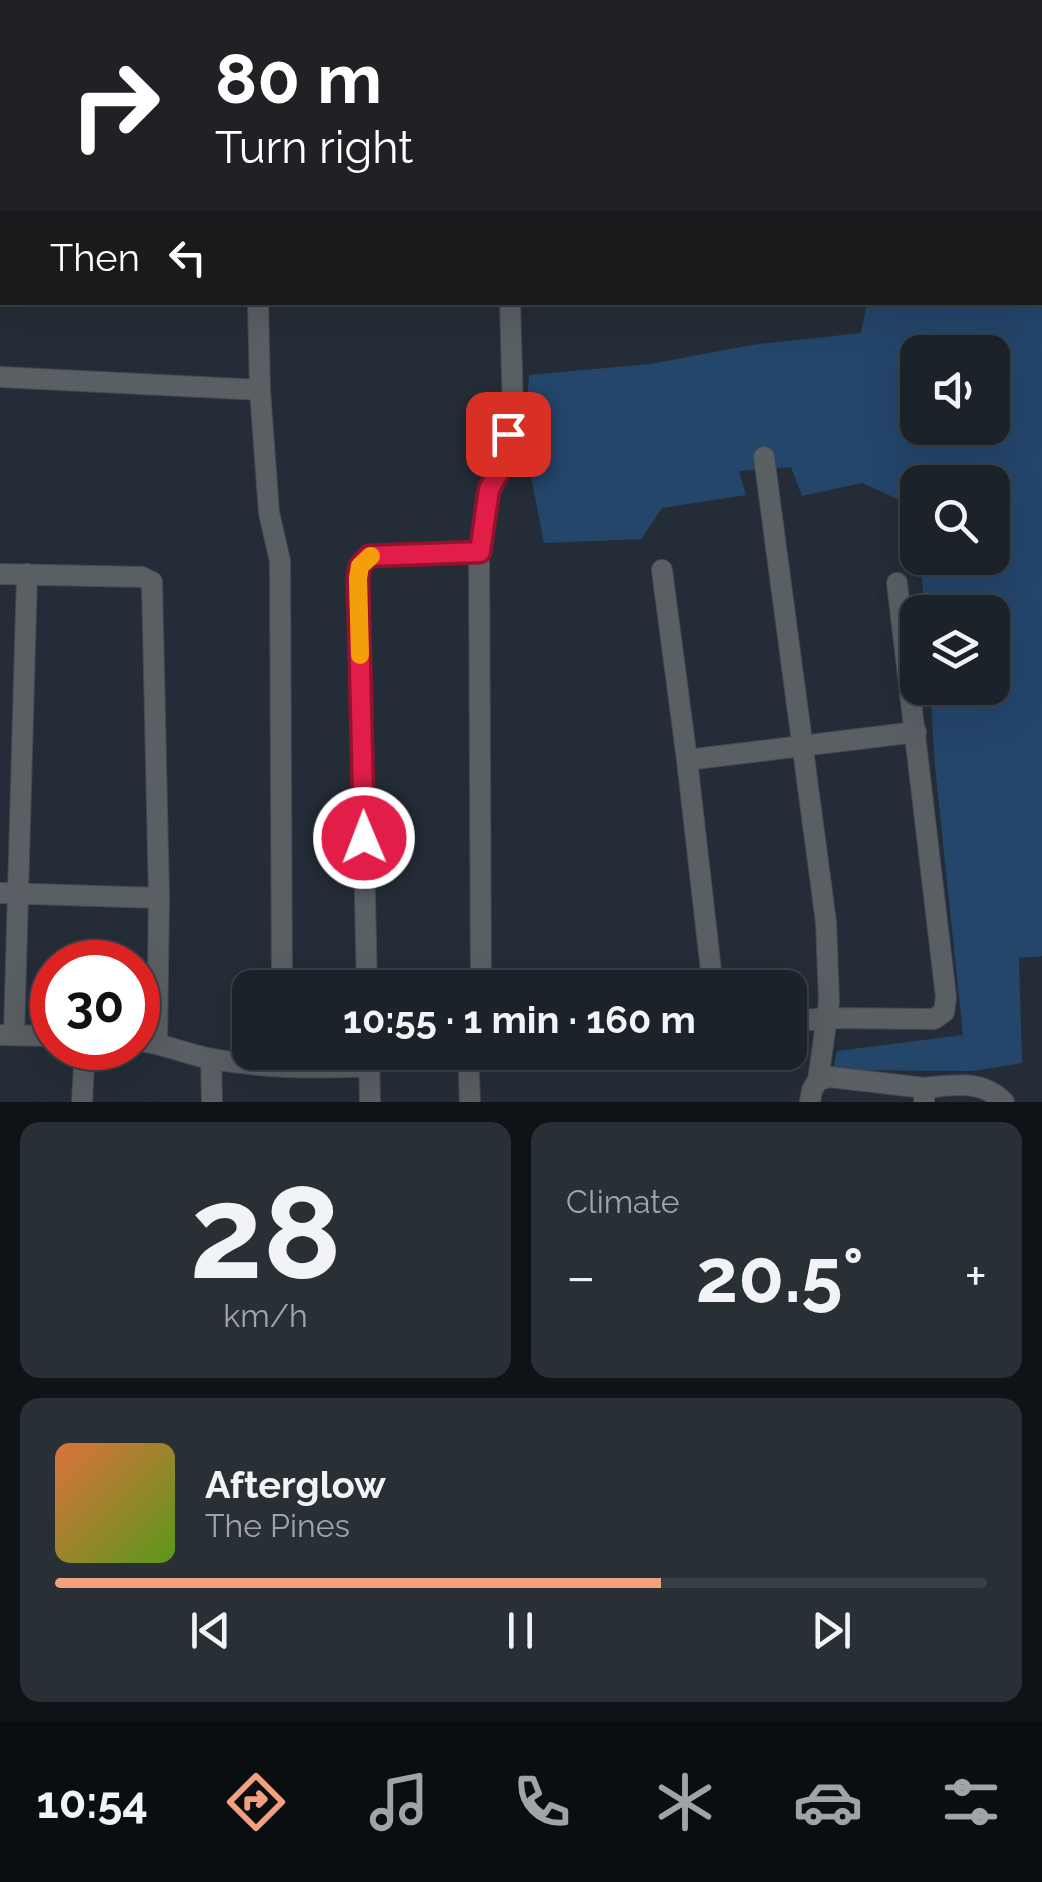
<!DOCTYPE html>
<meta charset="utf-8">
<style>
body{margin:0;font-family:Raleway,sans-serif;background:#282f35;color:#f1f3f6;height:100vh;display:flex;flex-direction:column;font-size:38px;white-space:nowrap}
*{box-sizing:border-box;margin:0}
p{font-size:32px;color:#a0a4a8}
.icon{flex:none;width:55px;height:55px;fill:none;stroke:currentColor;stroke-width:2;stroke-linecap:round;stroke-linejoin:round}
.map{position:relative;height:1102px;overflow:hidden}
.panel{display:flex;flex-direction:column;gap:20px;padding:20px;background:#0f1317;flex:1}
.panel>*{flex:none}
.top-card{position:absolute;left:0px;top:0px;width:1042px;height:305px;box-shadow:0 10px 40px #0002,0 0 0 2px #393f46;background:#202124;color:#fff;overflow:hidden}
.tools{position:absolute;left:900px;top:335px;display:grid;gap:20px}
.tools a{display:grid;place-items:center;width:110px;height:110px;border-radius:20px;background:#1b2229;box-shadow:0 10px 40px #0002,0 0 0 2px #393f46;font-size:50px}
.speed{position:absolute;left:30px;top:940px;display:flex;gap:20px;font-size:50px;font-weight:700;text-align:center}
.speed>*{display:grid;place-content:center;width:130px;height:130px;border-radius:50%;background:#1b2229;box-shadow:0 10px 40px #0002,0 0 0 2px #393f46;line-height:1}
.speed .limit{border:15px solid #d22;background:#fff;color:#111}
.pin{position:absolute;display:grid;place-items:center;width:85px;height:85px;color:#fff;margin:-42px;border-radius:20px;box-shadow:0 5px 15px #0006}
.me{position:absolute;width:110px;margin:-55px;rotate:359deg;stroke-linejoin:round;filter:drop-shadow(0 0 8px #0008)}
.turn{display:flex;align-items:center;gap:35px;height:210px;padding:0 50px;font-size:45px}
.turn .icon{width:130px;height:130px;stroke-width:2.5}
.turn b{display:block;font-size:70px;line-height:85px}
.then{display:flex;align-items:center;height:95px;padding:0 50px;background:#0003;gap:20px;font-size:38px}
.big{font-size:75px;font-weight:700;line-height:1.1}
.panel .card{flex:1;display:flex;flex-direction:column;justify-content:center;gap:15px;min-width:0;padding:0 35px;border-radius:20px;background:#282f35}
.panel .dial{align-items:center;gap:0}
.dial b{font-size:130px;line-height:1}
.song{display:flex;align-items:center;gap:30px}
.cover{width:120px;height:120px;border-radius:15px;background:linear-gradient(135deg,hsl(20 70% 55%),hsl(90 70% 35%))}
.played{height:10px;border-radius:5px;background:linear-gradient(90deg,#f2a080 65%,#393f46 65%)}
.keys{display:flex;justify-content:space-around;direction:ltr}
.heat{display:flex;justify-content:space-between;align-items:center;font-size:55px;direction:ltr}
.panel .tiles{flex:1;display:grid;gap:20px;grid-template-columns:1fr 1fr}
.card:last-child{grid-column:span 2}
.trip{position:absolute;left:232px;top:970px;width:575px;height:100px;border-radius:20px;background:#1b2229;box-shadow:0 10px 40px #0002,0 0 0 2px #393f46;font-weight:700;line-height:100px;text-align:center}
.menu{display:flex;height:160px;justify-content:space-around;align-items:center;background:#0b0e10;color:#a0a4a8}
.menu .icon{width:70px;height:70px}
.menu .selected{color:#f2a080}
.menu b{font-size:45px;color:#f1f3f6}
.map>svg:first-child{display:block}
</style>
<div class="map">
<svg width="1042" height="1102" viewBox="0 0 1042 1102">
<rect width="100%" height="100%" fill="#242d37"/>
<path fill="#24466b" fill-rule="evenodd" d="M 1040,205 L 1042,205 L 1042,956 L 1019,958 L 1022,1063 L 972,1071 L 833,1070 L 837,1051 L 963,1035 L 935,766 L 930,688 L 992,688 L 992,612 L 924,612 L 921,558 L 992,558 L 992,482 L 918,482 L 917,511 L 917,508 L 862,483 L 802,496 L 791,467 L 739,471 L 746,495 L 662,508 L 641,539 L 544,543 L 524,441 L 529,375 L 650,364 L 751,345 L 861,333 L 867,303 L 1040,302 ZM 918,352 L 992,352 L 992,428 L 918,428 Z"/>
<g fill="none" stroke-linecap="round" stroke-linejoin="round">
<g stroke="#424b54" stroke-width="22">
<path id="street" d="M 284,0 L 284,2
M 379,0 L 380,2
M 478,0 L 478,2
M 595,0 L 596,2
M 706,0 L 706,2
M 752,0 L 752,2
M 870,0 L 870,2
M 978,0 L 978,2
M 0,272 L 2,272
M 258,302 L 260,390 L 269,513 L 280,561 L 282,988
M 0,377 L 260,390
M 764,457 L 826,922 L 829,1002 L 818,1080
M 662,570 L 687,760 L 713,988
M 0,574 L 142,577 L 152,582 L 159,898 L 157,1042
M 687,760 L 916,732
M 0,893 L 159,898
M 367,988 L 358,578 L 360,566 L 369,556 L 479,552
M 481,988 L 479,552 L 489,489 L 504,457 L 513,410 L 510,302
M 790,1021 L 827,1018 L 934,1019 L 944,1012 L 946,997 L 897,583
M 0,1035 L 52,1036
M 14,1035 L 27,574
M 138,1041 C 164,1043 187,1055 213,1059 C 263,1068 319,1069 369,1066
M 468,1052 L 470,1102
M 369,1054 L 370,1102
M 211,1059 L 212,1102
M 925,1088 C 954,1085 981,1079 1004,1102
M 82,1102 L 85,1048
M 810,1102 L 812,1090 L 818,1080 L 830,1077 L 925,1088 L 924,1102"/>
</g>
<use href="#street" stroke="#5a5f64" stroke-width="20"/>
</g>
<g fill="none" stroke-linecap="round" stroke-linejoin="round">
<g stroke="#92132f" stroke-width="25">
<path id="route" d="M 364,838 L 358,578 L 360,566 L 369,556 L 480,552 L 489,489 L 500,470 L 508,434"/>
</g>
<use href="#route" stroke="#e11d48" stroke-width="18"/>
<path stroke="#f59e0b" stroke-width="18" d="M 360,655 L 358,578 L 360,566 L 371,556"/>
</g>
</svg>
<div class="tools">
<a><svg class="icon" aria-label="sound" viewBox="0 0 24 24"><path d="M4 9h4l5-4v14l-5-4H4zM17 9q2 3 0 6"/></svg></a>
<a><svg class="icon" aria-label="search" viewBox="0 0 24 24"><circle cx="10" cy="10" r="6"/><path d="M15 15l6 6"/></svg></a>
<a><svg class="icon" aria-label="layers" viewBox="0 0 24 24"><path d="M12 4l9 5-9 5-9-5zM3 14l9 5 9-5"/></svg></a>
</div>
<div class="speed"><div class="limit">30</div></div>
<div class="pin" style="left:508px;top:434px;background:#d93025"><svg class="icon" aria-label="arrive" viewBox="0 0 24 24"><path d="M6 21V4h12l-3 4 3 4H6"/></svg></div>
<svg class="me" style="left:364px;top:838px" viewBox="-20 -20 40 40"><circle r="17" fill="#e11d48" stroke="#fff" stroke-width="3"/><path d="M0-11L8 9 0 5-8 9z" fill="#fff"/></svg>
<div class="trip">10:55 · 1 min · 160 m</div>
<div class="top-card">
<div class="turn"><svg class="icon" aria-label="right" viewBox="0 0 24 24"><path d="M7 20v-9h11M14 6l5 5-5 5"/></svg><div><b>80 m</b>Turn right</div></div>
<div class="then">Then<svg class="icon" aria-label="left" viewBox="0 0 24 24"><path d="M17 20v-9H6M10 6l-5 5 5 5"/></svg></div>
</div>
</div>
<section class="panel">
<div class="tiles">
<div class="card dial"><b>28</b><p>km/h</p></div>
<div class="card"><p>Climate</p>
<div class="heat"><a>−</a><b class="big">20.5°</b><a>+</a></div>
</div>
<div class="card">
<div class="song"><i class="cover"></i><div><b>Afterglow</b><p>The Pines</p></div></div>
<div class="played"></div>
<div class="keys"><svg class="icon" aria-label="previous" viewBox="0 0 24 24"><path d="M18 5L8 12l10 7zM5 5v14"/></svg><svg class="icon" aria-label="pause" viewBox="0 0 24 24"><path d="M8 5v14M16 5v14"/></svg><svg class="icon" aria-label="next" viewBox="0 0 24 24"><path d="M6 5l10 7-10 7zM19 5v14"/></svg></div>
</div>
</div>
</section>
<nav class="menu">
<b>10:54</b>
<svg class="icon selected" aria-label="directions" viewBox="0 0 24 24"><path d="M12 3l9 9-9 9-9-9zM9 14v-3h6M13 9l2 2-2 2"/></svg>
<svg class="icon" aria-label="music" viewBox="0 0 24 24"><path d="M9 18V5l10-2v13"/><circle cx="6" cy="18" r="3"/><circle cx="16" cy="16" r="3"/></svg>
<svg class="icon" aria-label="phone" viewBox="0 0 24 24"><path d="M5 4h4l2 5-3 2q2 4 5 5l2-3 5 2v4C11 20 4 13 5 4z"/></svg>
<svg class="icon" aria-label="climate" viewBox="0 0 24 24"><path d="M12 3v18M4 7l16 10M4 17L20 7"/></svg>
<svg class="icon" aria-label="car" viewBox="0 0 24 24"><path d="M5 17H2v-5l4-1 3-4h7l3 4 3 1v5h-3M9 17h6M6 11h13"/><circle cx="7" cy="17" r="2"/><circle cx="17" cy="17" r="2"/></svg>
<svg class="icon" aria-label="filters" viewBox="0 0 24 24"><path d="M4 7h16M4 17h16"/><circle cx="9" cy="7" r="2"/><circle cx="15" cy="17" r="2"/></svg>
</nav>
